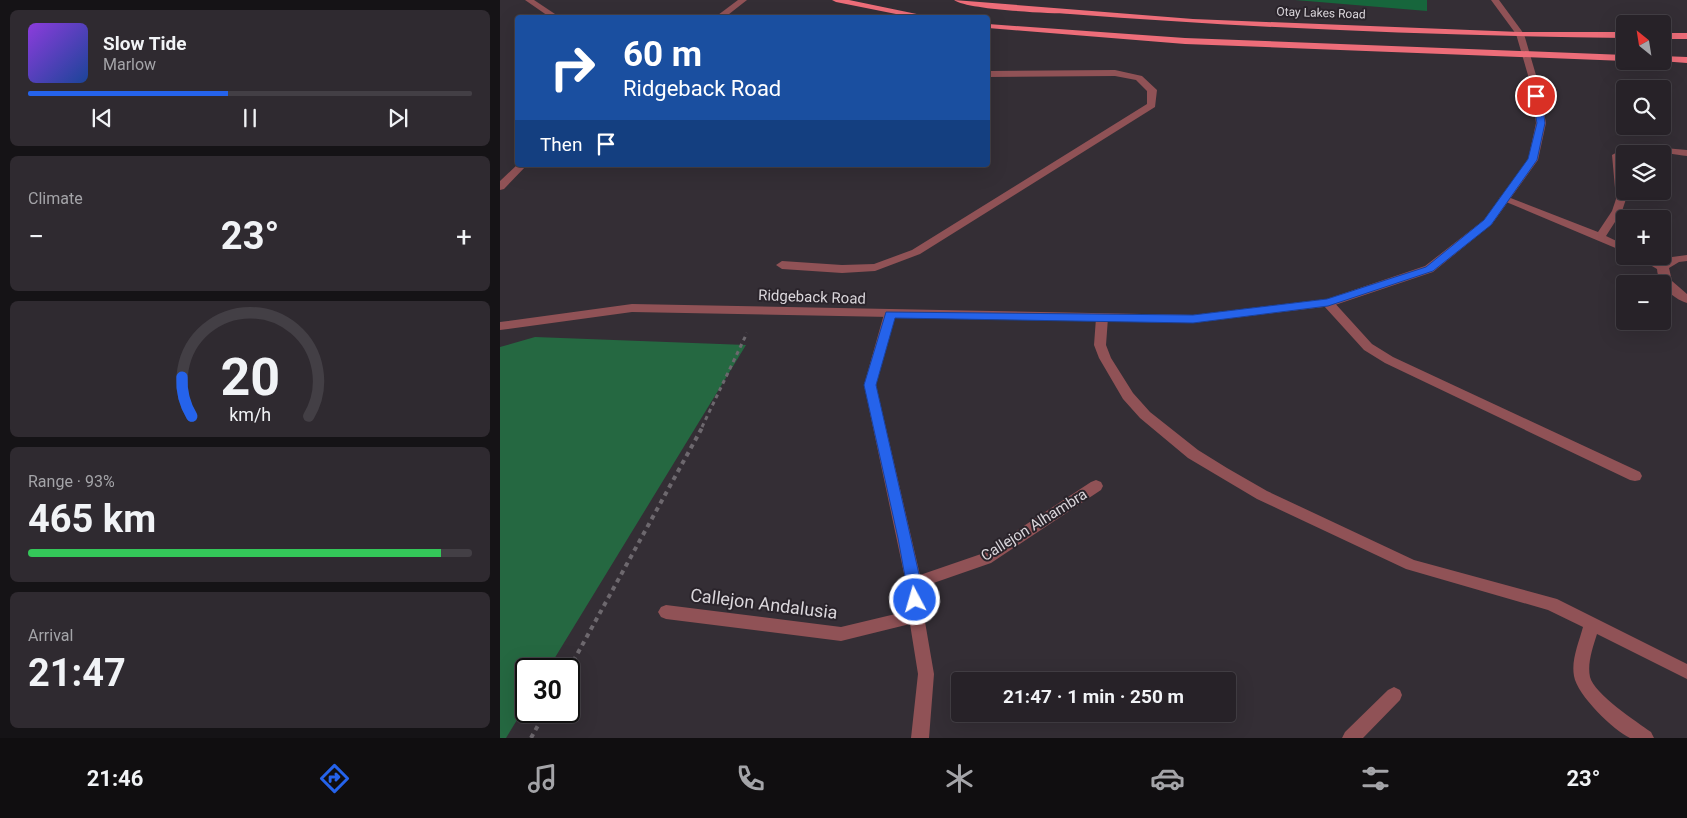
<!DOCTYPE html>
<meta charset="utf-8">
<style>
body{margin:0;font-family:Roboto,sans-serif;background:#2f2a30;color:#f1f3f6;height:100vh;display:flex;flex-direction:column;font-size:19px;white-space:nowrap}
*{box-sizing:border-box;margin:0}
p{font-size:16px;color:#a4a4a8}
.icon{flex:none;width:28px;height:28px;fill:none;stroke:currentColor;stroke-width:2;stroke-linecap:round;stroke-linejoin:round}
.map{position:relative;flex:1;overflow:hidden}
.side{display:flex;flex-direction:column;gap:10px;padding:10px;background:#151316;width:500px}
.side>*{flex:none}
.guide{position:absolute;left:15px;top:15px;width:475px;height:152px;border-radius:5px;box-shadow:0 5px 20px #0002,0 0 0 1px #433f45;background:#1a4fa0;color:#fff;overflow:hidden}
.needle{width:32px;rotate:330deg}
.buttons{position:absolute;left:1116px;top:15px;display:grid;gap:10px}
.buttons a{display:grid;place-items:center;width:55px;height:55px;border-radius:5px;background:#272228;box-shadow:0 5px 20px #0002,0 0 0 1px #433f45;font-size:25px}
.speed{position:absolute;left:15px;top:658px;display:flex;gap:10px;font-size:25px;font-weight:700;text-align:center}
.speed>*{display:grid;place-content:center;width:65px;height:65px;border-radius:50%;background:#272228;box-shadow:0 5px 20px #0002,0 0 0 1px #433f45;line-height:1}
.speed .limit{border:2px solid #111;border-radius:8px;background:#fff;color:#111}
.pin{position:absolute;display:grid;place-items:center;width:42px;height:42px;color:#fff;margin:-21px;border:2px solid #fff;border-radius:50%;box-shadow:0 1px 5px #0007}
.me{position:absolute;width:55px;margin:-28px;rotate:354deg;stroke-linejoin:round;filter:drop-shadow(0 0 4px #0008)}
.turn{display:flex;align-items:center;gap:18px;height:105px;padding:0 25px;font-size:22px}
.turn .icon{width:65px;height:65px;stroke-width:2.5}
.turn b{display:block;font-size:35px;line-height:42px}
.then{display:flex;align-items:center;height:48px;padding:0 25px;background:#0003;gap:10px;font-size:19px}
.big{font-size:38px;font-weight:700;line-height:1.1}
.side .widget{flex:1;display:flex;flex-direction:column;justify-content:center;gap:8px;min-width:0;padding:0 18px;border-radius:8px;background:#2f2a30}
.side .dial{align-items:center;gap:0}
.dial svg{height:130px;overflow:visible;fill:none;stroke:#433f45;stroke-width:7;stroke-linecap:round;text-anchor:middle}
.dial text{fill:#f1f3f6;stroke:none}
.song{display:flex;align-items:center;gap:15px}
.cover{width:60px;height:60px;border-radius:8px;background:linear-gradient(135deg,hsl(270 70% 55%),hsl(220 70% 35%))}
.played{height:5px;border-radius:2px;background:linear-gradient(90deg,#2563eb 45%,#433f45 45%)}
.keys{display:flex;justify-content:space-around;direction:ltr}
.heat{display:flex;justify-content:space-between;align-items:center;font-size:28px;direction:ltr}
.charge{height:8px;border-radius:4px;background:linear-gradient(90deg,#34c759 93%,#433f45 0)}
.trip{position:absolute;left:451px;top:672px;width:285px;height:50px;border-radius:5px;background:#272228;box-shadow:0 5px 20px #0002,0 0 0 1px #433f45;font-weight:700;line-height:50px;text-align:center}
.dock{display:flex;height:80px;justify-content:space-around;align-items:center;background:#100e10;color:#a4a4a8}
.dock .icon{width:35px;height:35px}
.dock .active{color:#2563eb}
.dock b{font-size:22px;color:#f1f3f6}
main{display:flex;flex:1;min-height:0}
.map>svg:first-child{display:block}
</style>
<main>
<section class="side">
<div class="widget">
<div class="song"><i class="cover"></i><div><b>Slow Tide</b><p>Marlow</p></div></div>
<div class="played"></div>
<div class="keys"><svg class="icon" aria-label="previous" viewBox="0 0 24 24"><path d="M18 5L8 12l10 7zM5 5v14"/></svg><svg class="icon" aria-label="pause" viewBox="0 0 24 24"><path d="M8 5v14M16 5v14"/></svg><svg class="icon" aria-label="next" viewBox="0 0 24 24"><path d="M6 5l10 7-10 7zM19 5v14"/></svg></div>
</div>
<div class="widget"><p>Climate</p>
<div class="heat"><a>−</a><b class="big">23°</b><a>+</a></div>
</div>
<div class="widget dial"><svg viewBox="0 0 100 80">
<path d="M14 69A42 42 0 1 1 86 69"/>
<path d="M14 69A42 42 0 0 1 8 45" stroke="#2563eb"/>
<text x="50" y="56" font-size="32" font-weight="700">20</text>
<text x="50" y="72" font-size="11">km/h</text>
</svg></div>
<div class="widget"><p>Range · 93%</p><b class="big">465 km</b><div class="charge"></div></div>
<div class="widget"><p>Arrival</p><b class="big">21:47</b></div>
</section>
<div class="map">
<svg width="1187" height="738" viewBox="0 0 1187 738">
<rect width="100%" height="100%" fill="#342e35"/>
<path fill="#256841" d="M 35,337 L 246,345 L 48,669 L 26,669 L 26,705 L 6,738 L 0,738 L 0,347 Z"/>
<path fill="#17663c" d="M 795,0 L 927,0 L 927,11 Z"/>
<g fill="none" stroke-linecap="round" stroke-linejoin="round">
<path stroke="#6d686e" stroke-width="3" stroke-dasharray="4 4" stroke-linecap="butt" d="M 202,427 L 247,333"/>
<path stroke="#6d686e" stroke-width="4" stroke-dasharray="4.5 4.5" stroke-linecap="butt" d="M 69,669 L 203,426
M 31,738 L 46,711"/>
<path fill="#905256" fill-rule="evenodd" d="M 25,0 L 34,0 L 61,18 L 51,18 Z
M 238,0 L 247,0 L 224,18 L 214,18 Z
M 615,70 L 642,76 L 657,90 L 655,107 L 420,254 L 375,271 L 342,273 L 282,269 L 276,265 L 282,261 L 342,265 L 374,264 L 412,250 L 647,104 L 647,91 L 636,80 L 615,76 L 488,77 L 488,71 Z
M 1142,146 L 1187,150 L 1187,156 C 1170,154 1135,147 1122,156 L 1126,199 L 1122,211 L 1106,236 L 1125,245 L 1125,252 L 999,199 L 1000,197 L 1008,197 L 1098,232 L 1112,211 L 1116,199 L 1112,155 L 1121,150 Z
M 18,164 L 27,165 L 4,189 L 0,190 L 0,181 Z
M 1187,255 L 1187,261 L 1179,262 L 1169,268 L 1172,281 L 1187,294 L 1187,303 C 1172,298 1158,285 1157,269 L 1135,256 L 1150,256 L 1163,262 L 1172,257 Z
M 828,299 L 832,300 L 872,344 L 893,357 L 1140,472 L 1142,476 L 1140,480 L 1135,481 L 1130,480 L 885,363 L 864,350 L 824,306 L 822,303 Z
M 602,314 L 608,318 L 606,345 L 611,358 L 633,393 L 650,412 L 698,450 L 727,468 L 767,491 L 914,560 L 1057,599 L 1187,664 L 1187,679 L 1097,634 C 1093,647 1087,663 1090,677 C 1094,694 1137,722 1151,732 L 1154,738 C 1147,738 1136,738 1130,738 C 1114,731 1077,695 1074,676 C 1071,660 1079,642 1083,627 L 1048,610 L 906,569 L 757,499 L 688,458 L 640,418 L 623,399 L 599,358 L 594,345 L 596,318 Z"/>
<path fill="#905256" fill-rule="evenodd" d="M 390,310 L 396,314 L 376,385 L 420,575 L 481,554 L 591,482 L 596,480 L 601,482 L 603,486 L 601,490 L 491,563 L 422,587 L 424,616 L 434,674 L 429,738 L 411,738 L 418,674 L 410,624 L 341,641 L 166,619 L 161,617 L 158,612 L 161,607 L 166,605 L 341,627 L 408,611 L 406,583 L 364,385 L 384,314 Z
M 894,687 L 900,690 L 902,695 L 900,700 L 863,738 L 842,738 L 845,732 L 888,690 Z"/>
<path fill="#905256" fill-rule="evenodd" d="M 991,0 L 999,0 L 1024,34 L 1038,82 L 1046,123 L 1038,160 L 992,224 L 933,272 L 832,306 L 693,323 L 132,312 L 0,330 L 0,322 L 132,304 L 693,315 L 827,299 L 925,266 L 984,220 L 1028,160 L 1036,123 L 1030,82 L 1016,34 Z"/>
<path fill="#ed6d79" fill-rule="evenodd" d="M 332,0 L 349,0 L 436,18 L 416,18 L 336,2 Z
M 454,0 L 693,19 L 1020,32 L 1125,32 L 1125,38 C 940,36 754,28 570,14 C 548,13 468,10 454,0 Z
M 488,24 L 685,38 L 1125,55 L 1125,61 L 685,44 L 488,28 Z
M 1162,33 L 1187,33 L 1187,39 L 1162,39 Z
M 1162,56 L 1187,57 L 1187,63 L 1161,61 L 1162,61 Z"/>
</g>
<path fill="#2563eb" stroke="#184099" d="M 1036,93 L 1041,96 L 1045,123 L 1037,160 L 991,225 L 933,271 L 828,306 L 693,323 L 395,318 L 376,385 L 421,583 L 422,600 L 420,604 L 415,606 L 410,604 L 398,538 L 364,385 L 386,312 L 693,315 L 827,299 L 926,267 L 984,220 L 1028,159 L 1037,123 L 1032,96 Z"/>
<g text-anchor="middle" stroke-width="4" stroke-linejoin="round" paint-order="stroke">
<g font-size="12" fill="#dad6db" stroke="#2a242b">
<text transform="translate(821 13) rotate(2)" y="4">Otay Lakes Road</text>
</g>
<g font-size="15" fill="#dad6db" stroke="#2a242b">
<text transform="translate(312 297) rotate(2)" y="5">Ridgeback Road</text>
<text transform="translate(534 525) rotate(-32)" y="5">Callejon Alhambra</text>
</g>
<g font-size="18" fill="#dad6db" stroke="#2a242b">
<text transform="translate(264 604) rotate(7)" y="6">Callejon Andalusia</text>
</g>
</g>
</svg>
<div class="buttons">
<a><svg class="needle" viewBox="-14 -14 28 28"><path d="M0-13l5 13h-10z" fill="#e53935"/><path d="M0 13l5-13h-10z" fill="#a4a4a8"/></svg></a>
<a><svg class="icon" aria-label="search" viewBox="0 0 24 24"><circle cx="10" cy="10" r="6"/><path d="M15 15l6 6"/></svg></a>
<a><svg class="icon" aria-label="layers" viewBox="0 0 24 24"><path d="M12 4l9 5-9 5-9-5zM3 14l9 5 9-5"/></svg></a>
<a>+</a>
<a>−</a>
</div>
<div class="speed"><div class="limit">30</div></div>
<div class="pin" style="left:1036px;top:96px;background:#d93025"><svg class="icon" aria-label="arrive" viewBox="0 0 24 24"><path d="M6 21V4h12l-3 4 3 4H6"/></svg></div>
<svg class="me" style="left:415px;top:600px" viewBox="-20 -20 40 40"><circle r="17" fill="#2563eb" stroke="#fff" stroke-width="3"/><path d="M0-11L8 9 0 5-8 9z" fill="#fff"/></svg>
<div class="trip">21:47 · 1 min · 250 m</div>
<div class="guide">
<div class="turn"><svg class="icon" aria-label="right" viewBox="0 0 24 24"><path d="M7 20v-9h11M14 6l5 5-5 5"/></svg><div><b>60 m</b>Ridgeback Road</div></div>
<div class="then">Then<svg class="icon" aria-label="arrive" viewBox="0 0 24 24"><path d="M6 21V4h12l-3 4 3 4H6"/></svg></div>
</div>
</div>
</main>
<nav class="dock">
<b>21:46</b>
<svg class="icon active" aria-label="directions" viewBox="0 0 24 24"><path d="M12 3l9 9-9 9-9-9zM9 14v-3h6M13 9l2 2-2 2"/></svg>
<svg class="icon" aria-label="music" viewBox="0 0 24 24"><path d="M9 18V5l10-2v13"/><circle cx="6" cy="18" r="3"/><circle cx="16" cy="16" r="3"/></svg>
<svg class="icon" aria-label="phone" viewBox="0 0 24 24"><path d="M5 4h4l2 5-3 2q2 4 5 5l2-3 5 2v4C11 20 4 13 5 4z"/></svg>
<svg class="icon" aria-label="climate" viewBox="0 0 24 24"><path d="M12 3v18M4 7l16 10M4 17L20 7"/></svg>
<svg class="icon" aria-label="car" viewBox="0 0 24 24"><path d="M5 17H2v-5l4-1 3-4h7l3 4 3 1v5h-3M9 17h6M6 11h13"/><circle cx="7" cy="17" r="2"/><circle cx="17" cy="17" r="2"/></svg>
<svg class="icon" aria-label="filters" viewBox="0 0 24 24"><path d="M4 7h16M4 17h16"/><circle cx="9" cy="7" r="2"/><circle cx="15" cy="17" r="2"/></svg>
<b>23°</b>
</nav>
